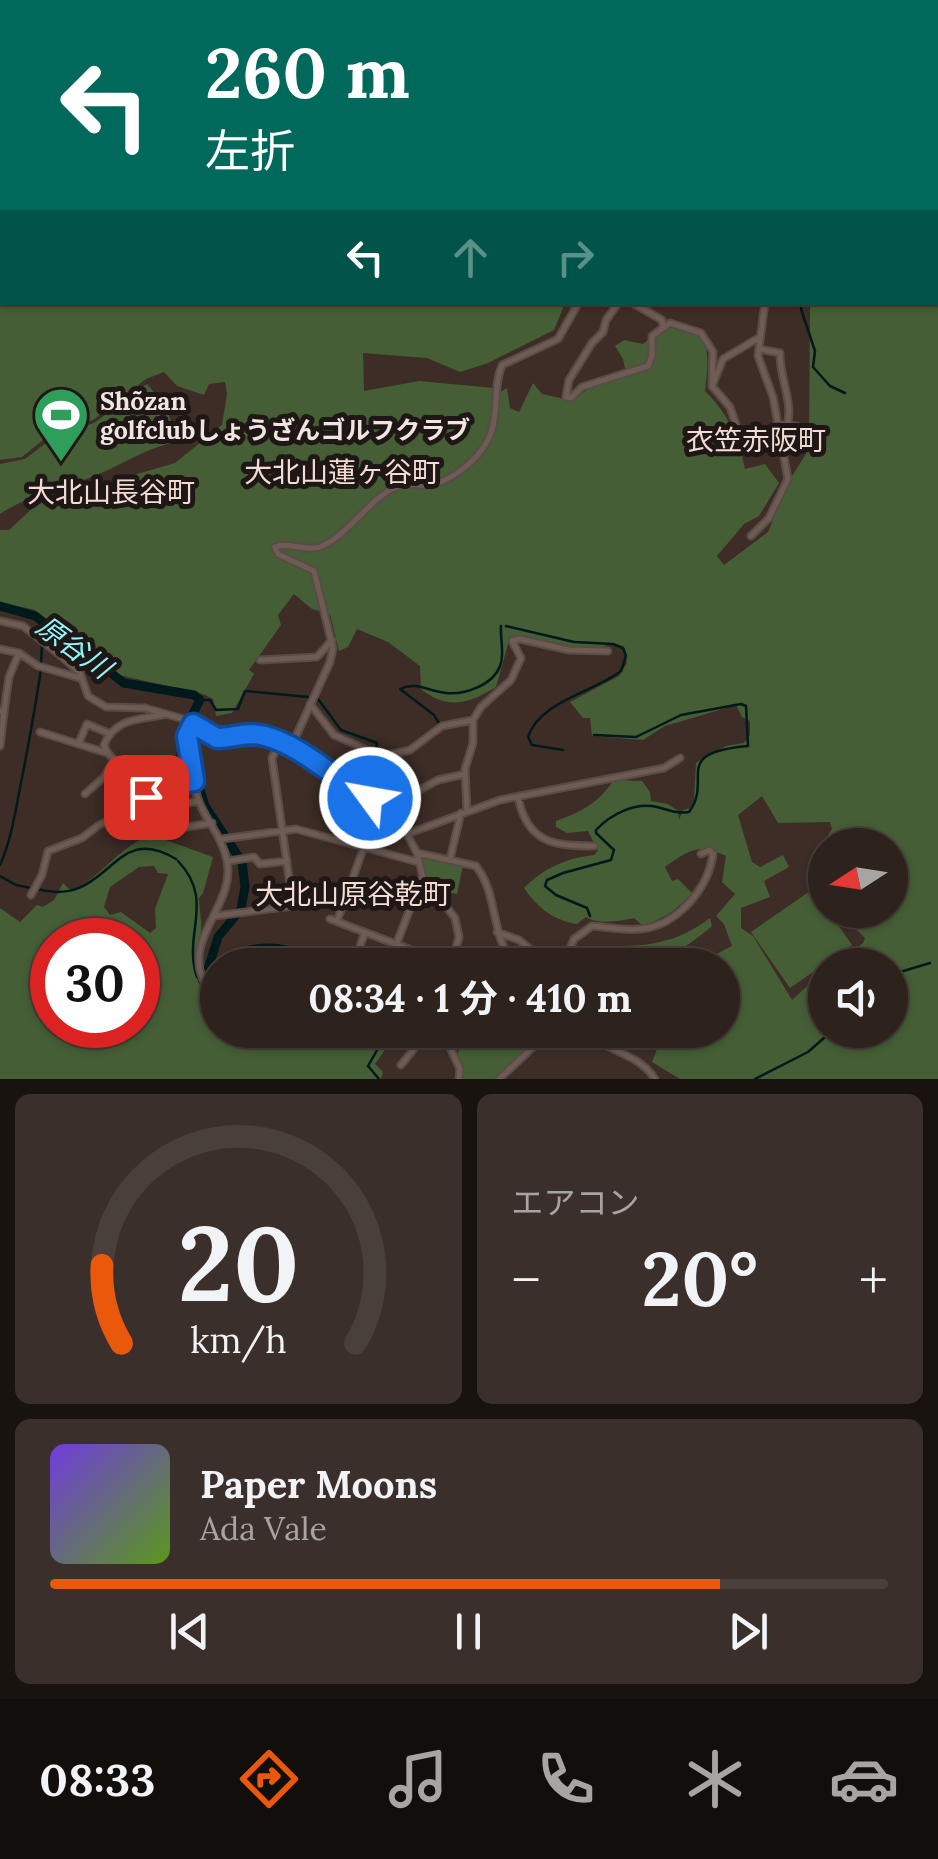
<!DOCTYPE html>
<html lang="ja">
<meta charset="utf-8">
<style>
body{margin:0;font-family:Lora,"Noto Sans JP",serif;background:#3a2f2a;color:#f1f3f6;height:100vh;display:flex;flex-direction:column;font-size:38px;white-space:nowrap}
*{box-sizing:border-box;margin:0}
p{font-size:32px;color:#a7a4a4}
.icon{flex:none;width:55px;height:55px;fill:none;stroke:currentColor;stroke-width:2;stroke-linecap:round;stroke-linejoin:round}
.map{position:relative;height:1079px;overflow:hidden}
.sheet{display:flex;flex-direction:column;gap:15px;padding:15px;background:#191310;flex:1}
.sheet>*{flex:none}
.top-card{position:absolute;left:0px;top:0px;width:940px;height:305px;box-shadow:0 2px 8px #0004,0 0 0 2px #493f3b;background:#00695c;color:#fff;overflow:hidden}
.needle{width:65px;rotate:258deg}
.controls{position:absolute;left:808px;top:828px;display:grid;gap:20px}
.controls a{display:grid;place-items:center;width:100px;height:100px;border-radius:50%;background:#2e221d;box-shadow:0 2px 8px #0004,0 0 0 2px #493f3b;font-size:50px}
.speed{position:absolute;left:30px;top:918px;display:flex;gap:20px;font-size:50px;font-weight:700;text-align:center}
.speed>*{display:grid;place-content:center;width:130px;height:130px;border-radius:50%;background:#2e221d;box-shadow:0 2px 8px #0004,0 0 0 2px #493f3b;line-height:1}
.speed .limit{border:15px solid #d22;background:#fff;color:#111}
.pin{position:absolute;display:grid;place-items:center;width:85px;height:85px;color:#fff;margin:-42px;border-radius:20px;box-shadow:0 5px 15px #0006}
.me{position:absolute;width:110px;margin:-55px;rotate:302deg;stroke-linejoin:round;filter:drop-shadow(0 0 8px #0008)}
.turn{display:flex;align-items:center;gap:35px;height:210px;padding:0 40px;font-size:45px}
.turn .icon{width:130px;height:130px;stroke-width:2.5}
.turn b{display:block;font-size:70px;line-height:85px}
.lanes{display:flex;align-items:center;height:95px;padding:0 40px;background:#0003;justify-content:center;gap:50px;direction:ltr}
.lanes .off{opacity:.35}
.big{font-size:75px;font-weight:700;line-height:1.1}
.sheet .widget{flex:1;display:flex;flex-direction:column;justify-content:center;gap:15px;min-width:0;padding:0 35px;border-radius:15px;background:#3a2f2a}
.sheet .dial{align-items:center;gap:0}
.dial svg{height:260px;overflow:visible;fill:none;stroke:#493f3b;stroke-width:7;stroke-linecap:round;text-anchor:middle}
.dial text{fill:#f1f3f6;stroke:none}
.song{display:flex;align-items:center;gap:30px}
.cover{width:120px;height:120px;border-radius:15px;background:linear-gradient(135deg,hsl(260 70% 55%),hsl(90 70% 35%))}
.played{height:10px;border-radius:5px;background:linear-gradient(90deg,#ea580c 80%,#493f3b 80%)}
.keys{display:flex;justify-content:space-around;direction:ltr}
.heat{display:flex;justify-content:space-between;align-items:center;font-size:55px;direction:ltr}
.sheet .tiles{flex:1;display:grid;gap:15px;grid-template-columns:1fr 1fr}
.widget:last-child{grid-column:span 2}
.trip{position:absolute;left:200px;top:948px;width:540px;height:100px;border-radius:50px;background:#2e221d;box-shadow:0 2px 8px #0004,0 0 0 2px #493f3b;font-weight:700;line-height:100px;text-align:center}
.tabs{display:flex;height:160px;justify-content:space-around;align-items:center;background:#120e0c;color:#a7a4a4}
.tabs .icon{width:70px;height:70px}
.tabs .active{color:#ea580c}
.tabs b{font-size:45px;color:#f1f3f6}
.map>svg:first-child{display:block}
</style>
<div class="map">
<svg width="938" height="1079" viewBox="0 0 938 1079">
<rect width="100%" height="100%" fill="#3e2d27"/>
<path fill="#455e36" fill-rule="evenodd" d="M 0,0 L 662,0 L 662,2 L 2,2 L 2,302 L 565,303 L 554,330 L 488,363 L 460,372 L 427,358 L 363,353 L 364,391 L 419,381 L 494,388 L 499,393 L 507,388 L 510,408 L 519,412 L 533,383 L 542,394 L 573,401 C 589,386 606,379 626,372 L 623,359 L 615,346 L 624,340 L 643,344 L 663,328 C 712,325 710,352 705,391 C 728,414 739,438 745,469 L 765,464 L 779,483 L 759,516 L 744,524 L 717,556 L 724,565 L 768,532 L 789,481 L 809,449 L 810,303 L 938,302 L 938,120 L 938,1079 L 680,1079 L 652,1062 L 663,1034 L 657,1030 L 722,1030 L 722,965 L 695,965 L 732,946 L 724,924 L 716,916 L 735,894 L 722,882 L 726,856 C 698,843 689,850 665,867 L 672,881 L 678,879 L 692,893 C 678,909 663,920 642,925 L 634,918 C 620,921 599,925 586,917 L 577,924 C 553,920 538,908 524,888 C 544,868 566,858 594,855 L 598,851 L 588,831 L 567,833 L 556,827 L 556,821 C 578,814 603,800 613,780 L 642,781 L 650,792 L 651,801 L 668,804 L 678,811 L 679,820 L 683,810 L 690,808 L 694,800 L 696,763 L 726,746 L 744,743 L 750,735 L 750,721 L 742,717 L 736,705 L 665,726 L 643,740 L 592,736 L 590,718 L 583,718 L 570,702 L 619,676 L 627,663 L 624,647 L 613,643 C 583,656 541,642 510,637 L 496,687 C 469,704 447,710 421,689 L 420,666 L 388,642 L 357,629 L 348,647 L 339,651 L 330,614 L 312,609 L 294,594 L 278,615 L 281,625 L 249,670 L 254,674 L 232,713 L 216,716 L 213,699 L 203,694 L 119,675 L 35,610 L 0,602 L 0,530 L 9,530 L 36,505 L 69,495 L 104,490 L 130,476 L 175,463 L 222,425 L 227,394 L 225,382 L 209,384 L 204,395 L 177,386 L 164,372 L 146,379 L 93,420 L 54,431 L 22,457 L 0,460 ZM 762,796 L 778,823 L 830,822 L 832,829 L 815,855 L 809,873 L 825,895 L 825,845 L 890,845 L 890,910 L 836,910 L 865,938 L 863,943 L 832,965 L 890,965 L 890,1030 L 825,1030 L 825,970 L 792,1000 L 753,936 L 741,928 L 741,908 L 770,897 L 764,881 L 789,867 L 783,855 L 760,867 L 752,862 L 738,815 Z
M 147,384 L 166,407 L 178,442 C 145,447 120,467 89,478 C 58,490 29,495 0,514 L 0,464 L 25,459 L 55,436 L 94,423 Z
M 152,835 L 213,857 L 203,893 L 199,898 C 199,908 202,920 201,930 C 198,954 186,981 211,996 L 217,993 L 218,1030 L 374,1030 L 387,1047 L 375,1064 L 383,1072 L 381,1079 L 0,1079 L 0,908 L 20,922 L 37,905 L 43,907 L 54,900 L 63,883 L 69,889 L 76,889 C 104,873 124,843 152,835 ZM 154,866 L 158,873 L 168,874 L 155,909 L 156,928 L 150,933 L 121,912 L 110,915 L 104,907 L 110,887 L 139,867 ZM 52,940 L 138,940 L 138,1025 L 52,1025 Z
M 423,857 L 463,865 L 457,894 L 434,890 L 421,864 Z
M 813,889 L 852,945 L 790,988 L 751,932 Z
M 710,918 L 712,926 C 668,964 646,965 591,965 L 607,946 C 647,947 677,943 710,918 Z
M 276,947 C 293,947 313,952 325,965 L 242,965 L 242,955 Z
M 465,1030 L 549,1030 L 496,1079 L 462,1079 L 457,1056 Z"/>
<g fill="none" stroke-linecap="round" stroke-linejoin="round">
<path stroke="#001a1b" stroke-width="2.5" d="M 766,2 L 769,0
M 890,2 L 892,0
M 802,302 L 801,309 L 815,351 L 813,367 L 830,386 L 845,393
M 506,626 L 574,642 L 613,644 L 623,648 L 626,656 L 621,671 C 592,693 540,701 528,737 L 532,745 L 563,750
M 45,639 L 51,627
M 41,664 L 42,645
M 318,699 L 341,730 L 377,743 L 376,752
M 200,700 L 210,700 L 216,710 L 238,709 L 245,691 L 308,697
M 440,725 L 434,715 L 400,689 C 416,681 428,691 446,693 C 465,695 493,685 500,666 C 505,654 500,639 501,626
M 408,748 L 422,738
M 178,861 C 216,901 182,934 197,977 L 207,982
M 0,865 C 11,840 15,814 20,788 C 28,748 35,709 41,669
M 0,876 L 16,885 L 31,888
M 37,889 C 111,909 111,819 176,859
M 590,916 L 587,908 L 556,895 L 545,886 L 547,880 L 563,873 L 611,860 L 614,850 L 596,833 L 596,830 C 611,814 635,802 657,807 C 669,810 676,814 689,812 C 714,779 669,753 748,746 L 746,706 L 741,704 L 681,715 L 636,737 L 594,735
M 221,965 C 248,935 293,941 322,965
M 890,975 L 930,963
M 374,1030 L 380,1045 L 368,1066 L 379,1079
M 755,1079 L 808,1052 L 833,1030"/>
<path stroke="#001a1b" stroke-width="9" d="M 0,606 L 35,616 L 124,683 L 194,695 L 200,700 L 184,731 L 181,755 L 198,783 L 205,806 L 242,862 L 245,887 L 241,909 L 218,937 L 206,976"/>
<g stroke="#594b46" stroke-width="9">
<path id="minor" d="M 619,302 L 606,320 L 603,332 L 592,343 L 569,380 L 566,397 L 571,398 L 582,387 L 648,366 L 652,356 L 652,336 L 670,323 L 701,333 L 713,352 L 712,386
M 631,302 L 662,320 L 663,326
M 759,349 L 780,353 C 779,377 794,403 787,425
M 776,424 L 797,426
M 745,451 L 730,407 L 712,386 L 723,359 L 760,337
M 751,536 L 769,518 L 788,479 L 773,397 L 758,356 L 765,302
M 0,621 L 23,626 L 61,656 L 80,673 L 88,696 L 106,707 L 145,708
M 0,649 L 19,653 L 38,666 L 80,678
M 260,660 L 317,657 L 332,640
M 310,704 L 334,735 L 376,754 L 388,755 L 410,750 L 442,726 L 473,720
M 0,711 L 4,712 L 9,677 L 19,653
M 193,724 C 190,729 187,732 187,738 C 186,746 195,790 198,799 C 206,822 222,835 227,861 C 236,903 184,938 203,979 L 211,978
M 40,732 L 107,753
M 79,742 L 87,724 L 108,733
M 0,746 L 4,712
M 155,789 L 194,781
M 85,794 L 104,777 L 114,761
M 518,797 C 527,843 554,846 594,846
M 379,800 L 407,797 L 438,780 L 465,774
M 199,801 L 170,806 L 174,829 L 212,823
M 467,811 L 465,769 L 473,743 L 473,720 L 481,707 L 511,680 L 521,658 L 512,641 L 520,639 L 569,650 L 608,651
M 113,817 L 119,828 L 147,825 L 146,797
M 407,834 L 500,800 L 664,768 L 680,758
M 222,839 L 296,829 L 418,862
M 417,853 L 476,866 C 500,897 489,937 516,965
M 450,859 L 461,813
M 229,861 L 254,857 L 260,864 L 287,861
M 31,895 L 42,875 L 48,851 L 82,838 L 99,825 L 125,812 L 155,789 C 141,768 112,769 104,745 C 115,717 141,720 166,714
M 214,916 L 293,906 L 272,758 L 276,750 L 291,747 L 368,797 L 379,800 L 407,834 L 417,853 L 423,877 L 455,918 L 459,937 L 451,965 L 330,919
M 337,921 L 364,847
M 497,932 L 519,940 L 550,965
M 396,945 L 422,878
M 353,965 L 364,935
M 563,965 L 574,939 L 592,926 C 607,927 624,931 640,929 C 677,926 708,889 713,854 L 709,850 L 701,854
M 442,1030 L 460,1069 L 459,1079
M 581,1030 C 603,1050 639,1053 655,1079
M 401,1065 L 429,1030
M 499,1079 L 547,1034"/>
</g>
<g stroke="#594b46" stroke-width="9">
<path id="tertiary" d="M 776,2 L 779,0
M 145,708 L 187,720 L 217,738 L 238,734 L 264,735 L 291,747 L 330,662 L 333,648 L 314,571 L 278,554 L 275,547 C 288,541 305,552 320,547 C 347,537 369,498 398,486 C 407,482 419,486 429,485 C 452,481 477,461 488,440 C 500,416 492,389 502,365 L 558,339 L 579,302"/>
</g>
<use href="#minor" stroke="#6e5b54" stroke-width="5"/>
<use href="#tertiary" stroke="#6e5b54" stroke-width="5"/>
</g>
<g fill="none" stroke-linecap="round" stroke-linejoin="round">
<g stroke="#114b97" stroke-width="25">
<path id="route" d="M 146,797 L 155,789 L 194,781 L 187,736 L 193,724 L 217,738 C 233,738 248,731 265,736 C 303,746 335,780 370,798"/>
</g>
<use href="#route" stroke="#1a73e8" stroke-width="18"/>
</g>
<defs>
<g id="stadium-pin" transform="scale(2.875)"><path d="M0 17L-7.5 6A9.5 9.5 0 1 1 7.5 6Z" fill="#2e9e5b" stroke="#1f1715"/><path d="M0-5a6.5 5 0 1 0 0 10a6.5 5 0 1 0 0-10ZM-3.5-1.8h7v3.6h-7Z" fill="#fff"/></g>
</defs>
<g fill-rule="evenodd">
<use href="#stadium-pin" x="61" y="415"/>
</g>
<g text-anchor="middle" stroke-width="10" stroke-linejoin="round" paint-order="stroke">
<g font-size="25" font-weight="bold" fill="#f0e5e1" stroke="#1f1715" text-anchor="start">
<text x="100" y="410">Shõzan<tspan x="100" dy="29">golfclubしょうざんゴルフクラブ</tspan></text>
</g>
<g font-size="28" fill="#f2dcd4" stroke="#1f1715">
<text x="756" y="450">衣笠赤阪町</text>
<text x="342" y="482">大北山蓮ヶ谷町</text>
<text x="111" y="502">大北山長谷町</text>
<text x="353" y="904">大北山原谷乾町</text>
</g>
<g font-size="28" font-style="italic" fill="#8ef6f9" stroke="#1f1715">
<text transform="translate(74 647) rotate(36)" y="10">原谷川</text>
</g>
</g>
</svg>
<div class="controls">
<a><svg class="needle" viewBox="-14 -14 28 28"><path d="M0-13l5 13h-10z" fill="#e53935"/><path d="M0 13l5-13h-10z" fill="#a7a4a4"/></svg></a>
<a><svg class="icon" aria-label="sound" viewBox="0 0 24 24"><path d="M4 9h4l5-4v14l-5-4H4zM17 9q2 3 0 6"/></svg></a>
</div>
<div class="speed"><div class="limit">30</div></div>
<div class="pin" style="left:146px;top:797px;background:#d93025"><svg class="icon" aria-label="arrive" viewBox="0 0 24 24"><path d="M6 21V4h12l-3 4 3 4H6"/></svg></div>
<svg class="me" style="left:370px;top:798px" viewBox="-20 -20 40 40"><circle r="17" fill="#1a73e8" stroke="#fff" stroke-width="3"/><path d="M0-11L8 9 0 5-8 9z" fill="#fff"/></svg>
<div class="trip">08:34 · 1 分 · 410 m</div>
<div class="top-card">
<div class="turn"><svg class="icon" aria-label="left" viewBox="0 0 24 24"><path d="M17 20v-9H6M10 6l-5 5 5 5"/></svg><div><b>260 m</b>左折</div></div>
<div class="lanes"><svg class="icon" aria-label="left" viewBox="0 0 24 24"><path d="M17 20v-9H6M10 6l-5 5 5 5"/></svg><svg class="icon off" aria-label="ahead" viewBox="0 0 24 24"><path d="M12 20V5M6 11l6-6 6 6"/></svg><svg class="icon off" aria-label="right" viewBox="0 0 24 24"><path d="M7 20v-9h11M14 6l5 5-5 5"/></svg></div>
</div>
</div>
<section class="sheet">
<div class="tiles">
<div class="widget dial"><svg viewBox="0 0 100 80">
<path d="M14 69A42 42 0 1 1 86 69"/>
<path d="M14 69A42 42 0 0 1 8 45" stroke="#ea580c"/>
<text x="50" y="56" font-size="32" font-weight="700">20</text>
<text x="50" y="72" font-size="11">km/h</text>
</svg></div>
<div class="widget"><p>エアコン</p>
<div class="heat"><a>−</a><b class="big">20°</b><a>+</a></div>
</div>
<div class="widget">
<div class="song"><i class="cover"></i><div><b>Paper Moons</b><p>Ada Vale</p></div></div>
<div class="played"></div>
<div class="keys"><svg class="icon" aria-label="previous" viewBox="0 0 24 24"><path d="M18 5L8 12l10 7zM5 5v14"/></svg><svg class="icon" aria-label="pause" viewBox="0 0 24 24"><path d="M8 5v14M16 5v14"/></svg><svg class="icon" aria-label="next" viewBox="0 0 24 24"><path d="M6 5l10 7-10 7zM19 5v14"/></svg></div>
</div>
</div>
</section>
<nav class="tabs">
<b>08:33</b>
<svg class="icon active" aria-label="directions" viewBox="0 0 24 24"><path d="M12 3l9 9-9 9-9-9zM9 14v-3h6M13 9l2 2-2 2"/></svg>
<svg class="icon" aria-label="music" viewBox="0 0 24 24"><path d="M9 18V5l10-2v13"/><circle cx="6" cy="18" r="3"/><circle cx="16" cy="16" r="3"/></svg>
<svg class="icon" aria-label="phone" viewBox="0 0 24 24"><path d="M5 4h4l2 5-3 2q2 4 5 5l2-3 5 2v4C11 20 4 13 5 4z"/></svg>
<svg class="icon" aria-label="climate" viewBox="0 0 24 24"><path d="M12 3v18M4 7l16 10M4 17L20 7"/></svg>
<svg class="icon" aria-label="car" viewBox="0 0 24 24"><path d="M5 17H2v-5l4-1 3-4h7l3 4 3 1v5h-3M9 17h6M6 11h13"/><circle cx="7" cy="17" r="2"/><circle cx="17" cy="17" r="2"/></svg>
</nav>
